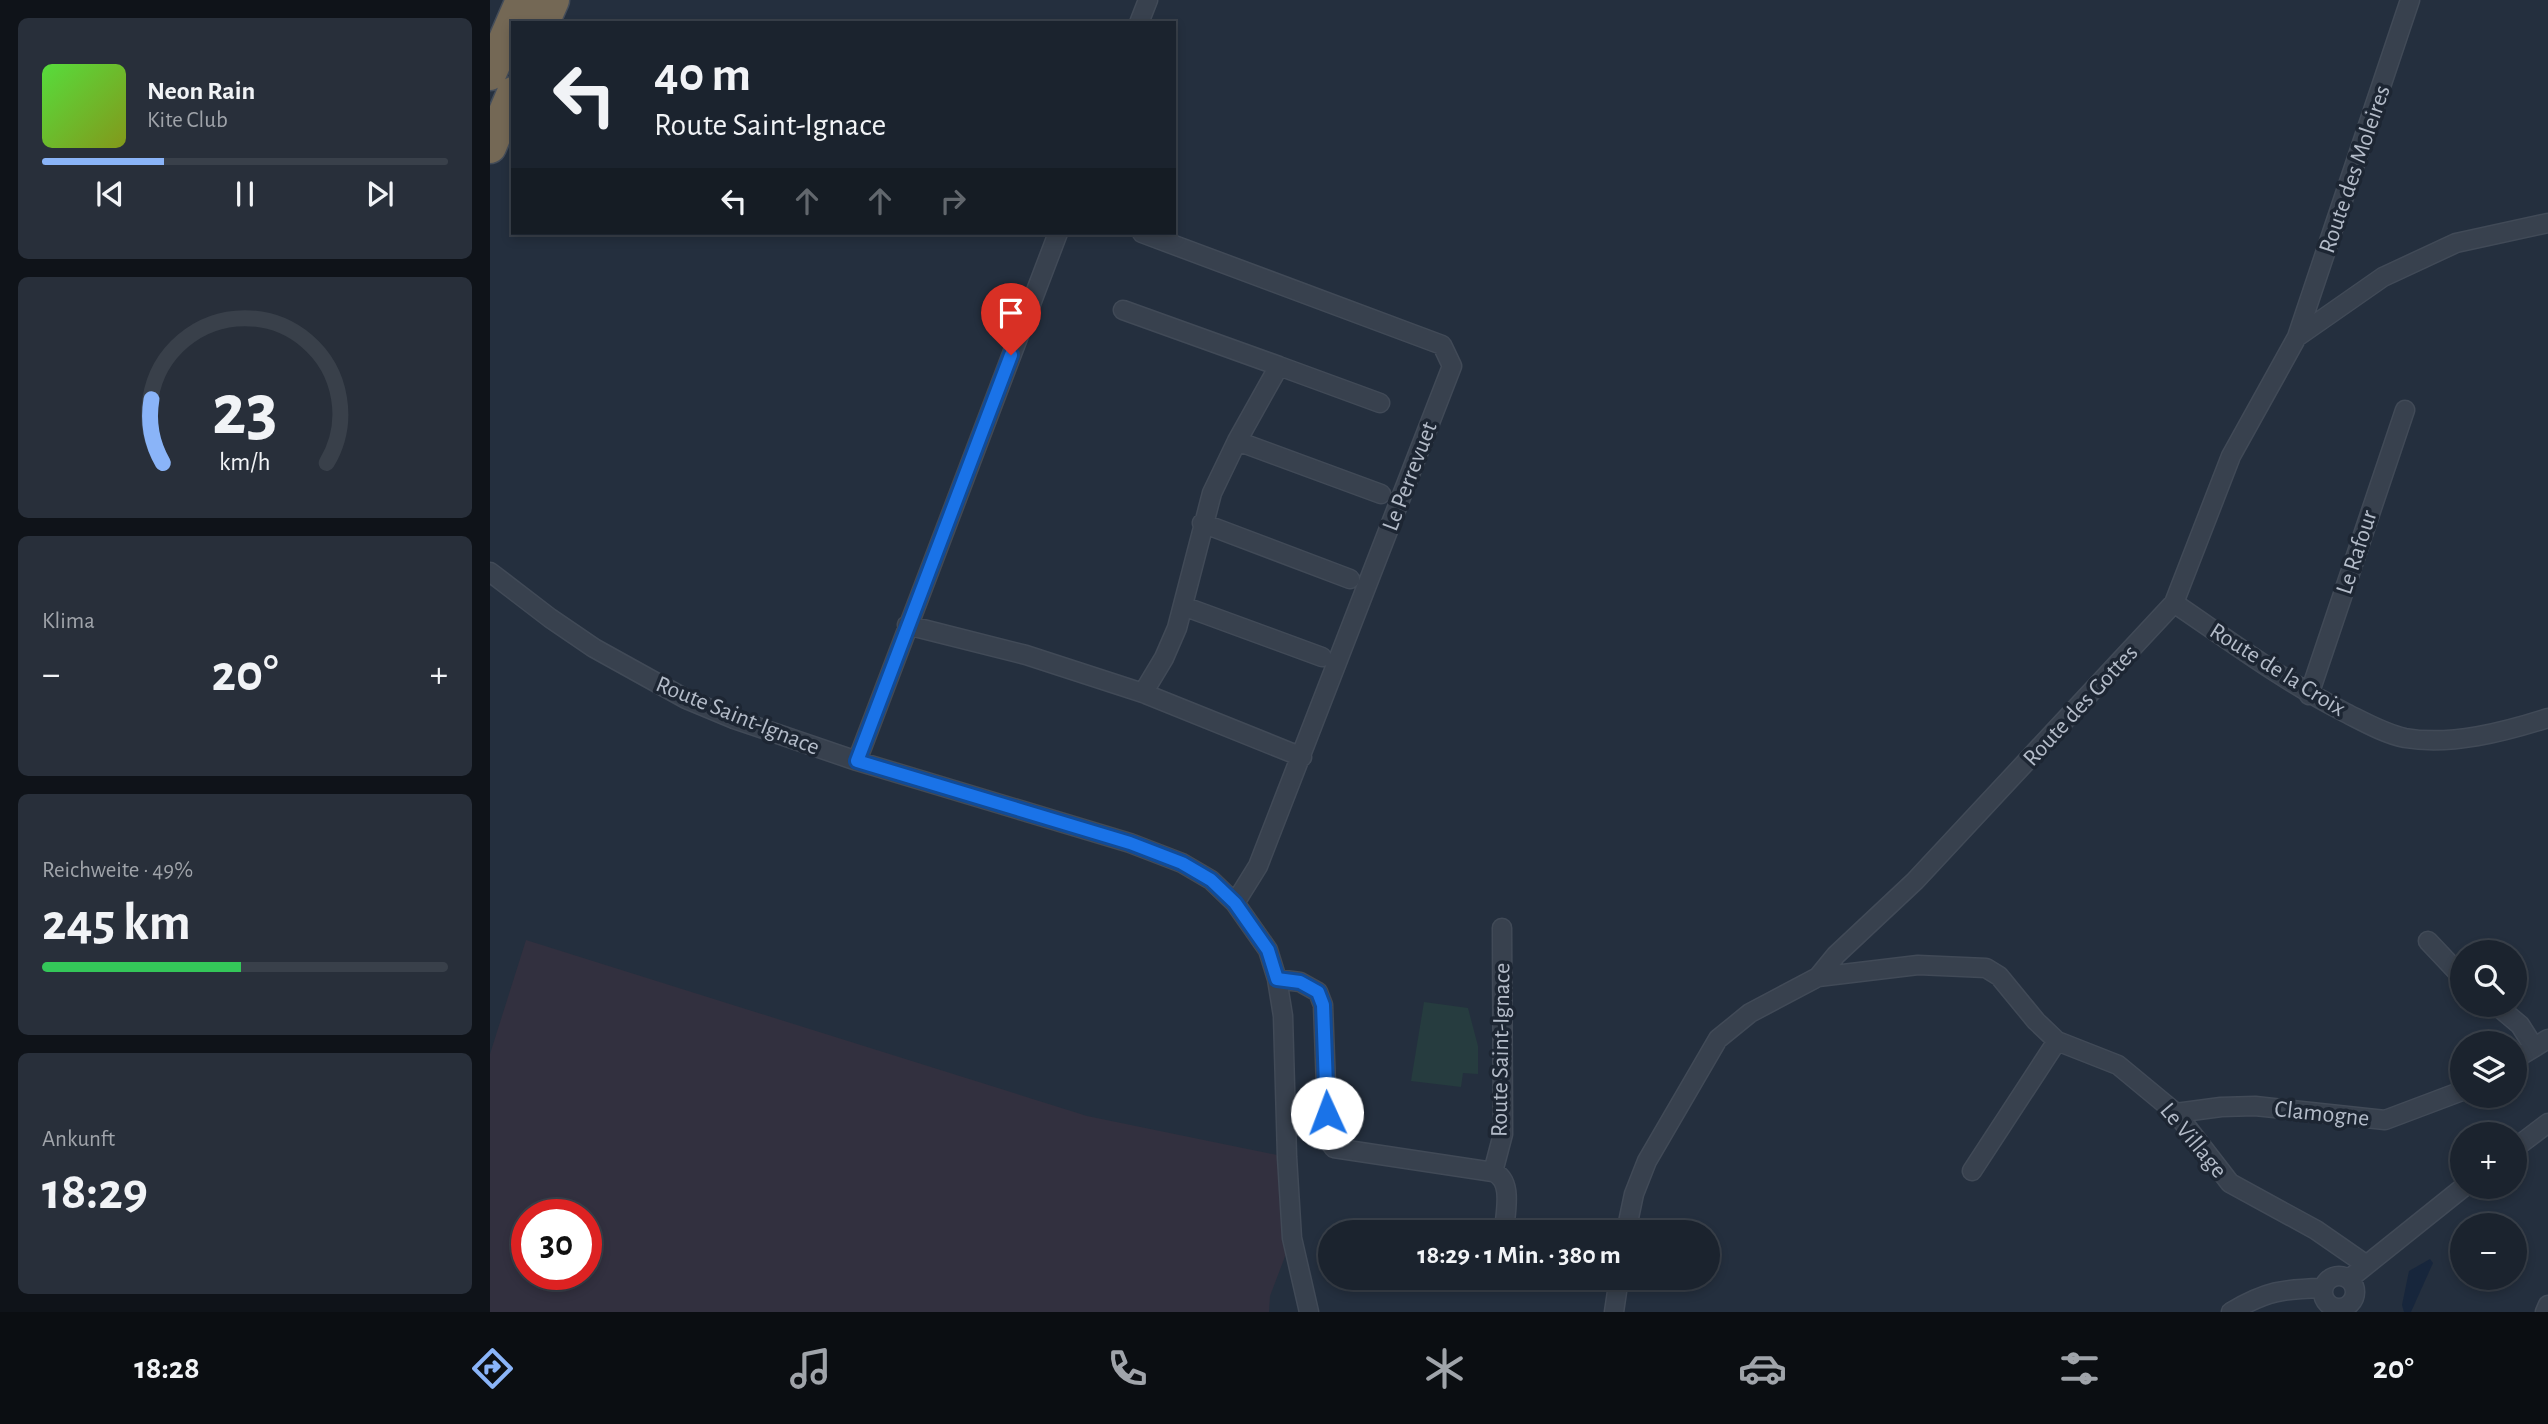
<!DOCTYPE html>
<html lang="de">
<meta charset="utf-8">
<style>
body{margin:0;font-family:"Alegreya Sans",sans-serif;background:#282f3a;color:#f1f3f6;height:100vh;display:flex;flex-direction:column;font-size:26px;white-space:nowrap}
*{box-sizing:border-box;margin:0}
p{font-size:23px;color:#a0a4aa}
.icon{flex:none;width:38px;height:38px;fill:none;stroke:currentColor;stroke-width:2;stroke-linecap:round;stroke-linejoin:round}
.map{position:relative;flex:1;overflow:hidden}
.side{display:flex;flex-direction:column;gap:18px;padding:18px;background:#0f1319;width:490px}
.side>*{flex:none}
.top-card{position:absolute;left:21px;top:21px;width:665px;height:214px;border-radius:0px;box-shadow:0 4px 10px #0003,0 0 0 2px #39404a;background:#1b232e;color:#f1f3f6;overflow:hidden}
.buttons{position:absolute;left:1960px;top:940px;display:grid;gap:14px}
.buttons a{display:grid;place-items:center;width:77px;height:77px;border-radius:50%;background:#1b232e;box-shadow:0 4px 10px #0003,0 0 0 2px #39404a;font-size:35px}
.speed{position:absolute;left:21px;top:1199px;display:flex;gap:14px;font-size:35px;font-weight:700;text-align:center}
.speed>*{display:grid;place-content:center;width:91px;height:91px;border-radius:50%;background:#1b232e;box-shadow:0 4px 10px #0003,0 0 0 2px #39404a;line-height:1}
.speed .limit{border:10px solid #d22;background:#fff;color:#111}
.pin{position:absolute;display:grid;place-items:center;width:60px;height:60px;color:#fff;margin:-72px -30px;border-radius:50% 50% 50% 0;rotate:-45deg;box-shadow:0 0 7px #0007}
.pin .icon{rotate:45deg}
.me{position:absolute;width:77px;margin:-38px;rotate:358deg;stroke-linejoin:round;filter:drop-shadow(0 0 5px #0008)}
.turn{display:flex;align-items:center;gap:24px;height:147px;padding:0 28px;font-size:32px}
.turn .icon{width:91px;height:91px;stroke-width:2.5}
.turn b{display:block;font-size:49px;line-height:60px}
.lanes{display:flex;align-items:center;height:66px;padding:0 28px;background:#0003;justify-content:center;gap:35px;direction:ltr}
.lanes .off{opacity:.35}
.big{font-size:52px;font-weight:700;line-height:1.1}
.side .card{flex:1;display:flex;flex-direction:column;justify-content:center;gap:10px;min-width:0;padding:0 24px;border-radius:10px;background:#282f3a}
.side .dial{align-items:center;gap:0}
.dial svg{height:182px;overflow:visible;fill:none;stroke:#39404a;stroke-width:7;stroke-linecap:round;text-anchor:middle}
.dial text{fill:#f1f3f6;stroke:none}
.song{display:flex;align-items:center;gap:21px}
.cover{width:84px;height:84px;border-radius:10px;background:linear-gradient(135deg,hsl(110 70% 55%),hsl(70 70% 35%))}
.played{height:7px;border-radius:4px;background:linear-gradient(90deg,#8ab4f8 30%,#39404a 30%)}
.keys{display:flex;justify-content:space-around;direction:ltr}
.heat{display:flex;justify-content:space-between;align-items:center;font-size:38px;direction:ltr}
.charge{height:10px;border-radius:5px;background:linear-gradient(90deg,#34c759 49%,#39404a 0)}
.trip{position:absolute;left:828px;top:1220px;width:402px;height:70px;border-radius:35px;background:#1b232e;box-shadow:0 4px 10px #0003,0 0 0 2px #39404a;font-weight:700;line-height:70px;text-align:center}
.menu{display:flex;height:112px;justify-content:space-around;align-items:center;background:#0b0e12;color:#a0a4aa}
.menu .icon{width:49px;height:49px}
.menu .on{color:#8ab4f8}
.menu b{font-size:32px;color:#f1f3f6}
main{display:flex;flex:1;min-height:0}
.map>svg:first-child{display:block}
</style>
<main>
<section class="side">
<div class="card">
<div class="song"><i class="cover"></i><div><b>Neon Rain</b><p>Kite Club</p></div></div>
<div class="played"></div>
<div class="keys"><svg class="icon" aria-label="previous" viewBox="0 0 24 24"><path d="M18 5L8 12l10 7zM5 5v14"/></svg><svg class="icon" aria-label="pause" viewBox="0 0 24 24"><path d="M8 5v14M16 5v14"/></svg><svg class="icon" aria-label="next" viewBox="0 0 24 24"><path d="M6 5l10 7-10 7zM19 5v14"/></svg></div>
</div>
<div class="card dial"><svg viewBox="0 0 100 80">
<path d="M14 69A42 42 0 1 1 86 69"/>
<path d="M14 69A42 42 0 0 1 9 41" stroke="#8ab4f8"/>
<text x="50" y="56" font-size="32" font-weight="700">23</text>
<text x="50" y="72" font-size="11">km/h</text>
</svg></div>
<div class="card"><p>Klima</p>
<div class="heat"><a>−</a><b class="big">20°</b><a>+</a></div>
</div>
<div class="card"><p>Reichweite · 49%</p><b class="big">245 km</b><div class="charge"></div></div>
<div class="card"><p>Ankunft</p><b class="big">18:29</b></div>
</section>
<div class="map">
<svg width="2058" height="1312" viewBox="0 0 2058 1312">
<rect width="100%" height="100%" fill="#242f3e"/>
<path fill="#32303f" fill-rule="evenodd" d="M 36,940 L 597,1116 L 797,1157 L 802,1238 L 780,1296 L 779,1312 L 0,1312 L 0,1054 ZM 37,1214 L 96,1214 L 96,1274 L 37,1274 Z"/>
<path fill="#263c3f" d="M 934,1002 L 978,1008 L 988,1046 L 988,1074 L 973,1073 L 971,1087 L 921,1081 Z"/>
<path fill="#17263c" d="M 1940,1259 L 1943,1263 L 1921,1312 L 1914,1312 L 1912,1305 L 1919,1271 Z"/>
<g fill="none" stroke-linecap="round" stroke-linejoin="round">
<g stroke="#414a57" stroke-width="21">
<path id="street" d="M 649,23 L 658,0
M 652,233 L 952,345 L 962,366 L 768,866 L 745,903
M 633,310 L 789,366
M 1807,337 L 1920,0
M 747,441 L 891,494
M 712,523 L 860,579
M 0,572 L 60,618 L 104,648 L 196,699 L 244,719 L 367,761 L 640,843 L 692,863 L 721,880 L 745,903 L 778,950 L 787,979 L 793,1016 L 797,1157 L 802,1238 L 819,1312
M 1684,603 C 1740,641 1795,682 1856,713 C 1874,722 1895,734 1915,738 C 1961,746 2014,732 2058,718
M 693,606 L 832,657
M 417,625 L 536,655 L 653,693 L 812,757
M 653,693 L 674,658 L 687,628 L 722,493 L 747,441 L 789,366 L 890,403
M 1819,695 L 1915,410
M 367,761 L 568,233
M 1938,941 L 1972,977
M 1328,977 L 1428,965 L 1496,968 L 1509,976 L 1546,1021 L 1567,1041 L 1628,1065 L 1686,1113 L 1740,1183 L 1826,1230 L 1875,1264
M 787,979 L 810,982 L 828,992 L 833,1005 L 838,1140 L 844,1148 L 1003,1172 C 1024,1180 1015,1213 1014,1232
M 2005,1004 L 2030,1025 L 2044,1047
M 2025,1059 L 2058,1039
M 1686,1113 L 1731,1107 L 1765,1106 L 1895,1120 L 1972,1091
M 2025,1148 L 2058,1123
M 1482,1171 L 1567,1041
M 1003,1172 L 1013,1134 L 1012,928
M 1136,1232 L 1144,1194 L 1157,1161 L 1228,1039 L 1260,1013 L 1328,977 L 1346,955 L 1425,881 L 1684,603 L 1741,456 L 1807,337 L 1893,277 L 1966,243 L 2058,223
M1833 1292a16 16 0 1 1 32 0a16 16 0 1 1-32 0Z
M 1859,1279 L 1975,1186
M 1124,1312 L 1129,1278
M 1741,1312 C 1776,1291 1793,1289 1832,1288
M 2055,1312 L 2058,1305"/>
</g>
<g stroke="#434c59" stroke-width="35">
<path id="highway" d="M 53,23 L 63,0
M 0,74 L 32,0
M 0,147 L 23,93"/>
</g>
<use href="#street" stroke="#38414e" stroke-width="18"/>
<use href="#highway" stroke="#746855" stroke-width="32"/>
</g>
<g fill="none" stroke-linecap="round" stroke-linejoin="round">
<g stroke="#114b97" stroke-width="18">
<path id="route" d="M 521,355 L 367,761 L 640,843 L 692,863 L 721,880 L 745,903 L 778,950 L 787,979 L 810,982 L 828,992 L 833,1005 L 837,1113"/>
</g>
<use href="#route" stroke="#1a73e8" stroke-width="12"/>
</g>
<g text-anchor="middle" stroke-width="7" stroke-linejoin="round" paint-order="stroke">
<g font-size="24" fill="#b4bcc9" stroke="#1d2633">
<text transform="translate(1864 169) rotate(-71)" y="8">Route des Moleires</text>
<text transform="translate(919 476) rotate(-69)" y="8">Le Perrevuet</text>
<text transform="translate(1866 552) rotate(-72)" y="8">Le Rafour</text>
<text transform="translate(1788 669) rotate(32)" y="8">Route de la Croix</text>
<text transform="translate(1590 705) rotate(-47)" y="8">Route des Gottes</text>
<text transform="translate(248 715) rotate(22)" y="8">Route Saint-Ignace</text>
<text transform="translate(1010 1050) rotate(-89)" y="8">Route Saint-Ignace</text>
<text transform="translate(1832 1113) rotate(6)" y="8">Clamogne</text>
<text transform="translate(1704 1140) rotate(50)" y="8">Le Village</text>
</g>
</g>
</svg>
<div class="buttons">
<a><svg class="icon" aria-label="search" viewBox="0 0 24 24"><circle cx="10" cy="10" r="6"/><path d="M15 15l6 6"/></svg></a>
<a><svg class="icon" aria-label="layers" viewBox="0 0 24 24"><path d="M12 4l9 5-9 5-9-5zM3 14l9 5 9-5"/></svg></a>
<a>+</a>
<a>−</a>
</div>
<div class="speed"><div class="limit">30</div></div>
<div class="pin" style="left:521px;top:355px;background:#d93025"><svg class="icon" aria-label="arrive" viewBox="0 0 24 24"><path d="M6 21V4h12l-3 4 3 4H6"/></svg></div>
<svg class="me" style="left:837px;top:1113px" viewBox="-20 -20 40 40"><circle r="19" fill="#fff"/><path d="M0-13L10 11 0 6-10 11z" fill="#1a73e8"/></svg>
<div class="trip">18:29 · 1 Min. · 380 m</div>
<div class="top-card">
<div class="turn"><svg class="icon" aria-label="left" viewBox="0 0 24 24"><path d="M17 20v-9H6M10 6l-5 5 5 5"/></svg><div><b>40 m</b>Route Saint-Ignace</div></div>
<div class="lanes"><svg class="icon" aria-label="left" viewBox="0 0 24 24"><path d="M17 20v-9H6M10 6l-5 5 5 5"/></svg><svg class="icon off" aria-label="ahead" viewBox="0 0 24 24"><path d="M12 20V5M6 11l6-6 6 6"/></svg><svg class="icon off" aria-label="ahead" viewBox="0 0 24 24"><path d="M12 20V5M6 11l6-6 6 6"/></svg><svg class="icon off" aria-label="right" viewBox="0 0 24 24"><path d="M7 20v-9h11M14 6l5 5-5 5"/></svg></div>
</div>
</div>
</main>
<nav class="menu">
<b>18:28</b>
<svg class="icon on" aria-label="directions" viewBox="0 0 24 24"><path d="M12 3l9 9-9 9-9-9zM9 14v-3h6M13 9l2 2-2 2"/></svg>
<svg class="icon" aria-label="music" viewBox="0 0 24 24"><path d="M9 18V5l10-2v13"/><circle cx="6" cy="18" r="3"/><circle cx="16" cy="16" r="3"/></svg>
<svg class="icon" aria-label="phone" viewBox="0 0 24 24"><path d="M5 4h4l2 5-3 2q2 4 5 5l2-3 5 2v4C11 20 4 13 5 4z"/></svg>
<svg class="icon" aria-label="climate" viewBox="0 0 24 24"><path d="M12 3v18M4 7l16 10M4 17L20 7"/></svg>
<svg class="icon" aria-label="car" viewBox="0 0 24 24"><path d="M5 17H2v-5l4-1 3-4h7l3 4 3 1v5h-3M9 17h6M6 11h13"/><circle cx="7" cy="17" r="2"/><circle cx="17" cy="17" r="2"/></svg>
<svg class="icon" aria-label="filters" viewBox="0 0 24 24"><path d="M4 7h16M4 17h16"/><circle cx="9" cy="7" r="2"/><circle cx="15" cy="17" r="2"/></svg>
<b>20°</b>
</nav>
